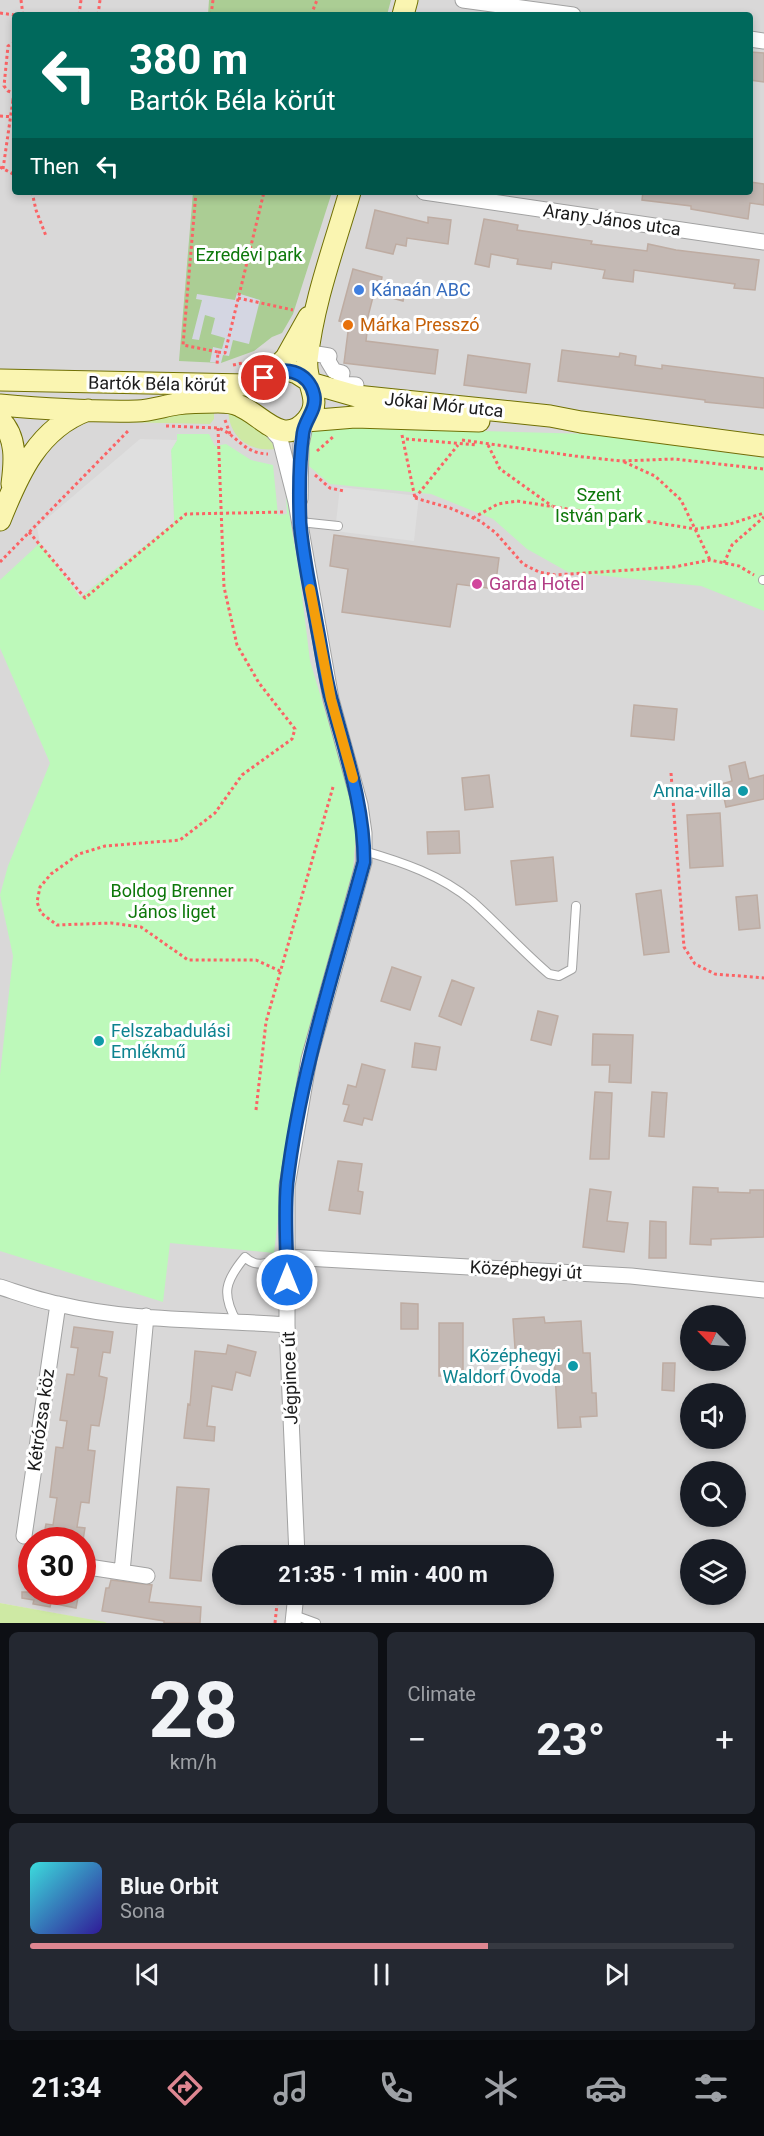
<!DOCTYPE html>
<meta charset="utf-8">
<style>
body{margin:0;font-family:Roboto,sans-serif;background:#242831;color:#f1f3f6;height:100vh;display:flex;flex-direction:column;font-size:22px;white-space:nowrap}
*{box-sizing:border-box;margin:0}
p{font-size:20px;color:#9ea1a6}
.icon{flex:none;width:33px;height:33px;fill:none;stroke:currentColor;stroke-width:2;stroke-linecap:round;stroke-linejoin:round}
.map{position:relative;height:1623px;overflow:hidden}
.sheet{display:flex;flex-direction:column;gap:9px;padding:9px;background:#0d0f14;flex:1}
.sheet>*{flex:none}
.guide{position:absolute;left:12px;top:12px;width:741px;height:183px;border-radius:6px;box-shadow:0 3px 9px #0003;background:#00695c;color:#fff;overflow:hidden}
.needle{width:39px;rotate:295deg}
.tools{position:absolute;left:680px;top:1305px;display:grid;gap:12px}
.tools a{display:grid;place-items:center;width:66px;height:66px;border-radius:50%;background:#171b24;box-shadow:0 3px 9px #0003;font-size:30px}
.speed{position:absolute;left:18px;top:1527px;display:flex;gap:12px;font-size:30px;font-weight:700;text-align:center}
.speed>*{display:grid;place-content:center;width:78px;height:78px;border-radius:50%;background:#171b24;box-shadow:0 3px 9px #0003;line-height:1}
.speed .limit{border:9px solid #d22;background:#fff;color:#111}
.pin{position:absolute;display:grid;place-items:center;width:51px;height:51px;color:#fff;margin:-26px;border:3px solid #fff;border-radius:50%;box-shadow:0 2px 6px #0007}
.me{position:absolute;width:66px;margin:-33px;rotate:0deg;stroke-linejoin:round;filter:drop-shadow(0 0 4px #0008)}
.turn{display:flex;align-items:center;gap:21px;height:126px;padding:0 18px;font-size:27px}
.turn .icon{width:78px;height:78px;stroke-width:2.5}
.turn b{display:block;font-size:42px;line-height:51px}
.then{display:flex;align-items:center;height:57px;padding:0 18px;background:#0003;gap:12px;font-size:22px}
.big{font-size:45px;font-weight:700;line-height:1.1}
.sheet .tile{flex:1;display:flex;flex-direction:column;justify-content:center;gap:9px;min-width:0;padding:0 21px;border-radius:9px;background:#242831}
.sheet .dial{align-items:center;gap:0}
.dial b{font-size:78px;line-height:1}
.song{display:flex;align-items:center;gap:18px}
.cover{width:72px;height:72px;border-radius:9px;background:linear-gradient(135deg,hsl(180 70% 55%),hsl(250 70% 35%))}
.played{height:6px;border-radius:3px;background:linear-gradient(90deg,#de8691 65%,#363941 65%)}
.keys{display:flex;justify-content:space-around;direction:ltr}
.heat{display:flex;justify-content:space-between;align-items:center;font-size:33px;direction:ltr}
.sheet .tiles{flex:1;display:grid;gap:9px;grid-template-columns:1fr 1fr}
.tile:last-child{grid-column:span 2}
.trip{position:absolute;left:212px;top:1545px;width:342px;height:60px;border-radius:30px;background:#171b24;box-shadow:0 3px 9px #0003;font-weight:700;line-height:60px;text-align:center}
.tab-bar{display:flex;height:96px;justify-content:space-around;align-items:center;background:#090b0e;color:#9ea1a6}
.tab-bar .icon{width:42px;height:42px}
.tab-bar .current{color:#de8691}
.tab-bar b{font-size:27px;color:#f1f3f6}
.map>svg:first-child{display:block}
</style>
<div class="map">
<svg width="764" height="1623" viewBox="0 0 764 1623">
<rect width="100%" height="100%" fill="#ede7e0"/>
<path fill="#d9d8d8" fill-rule="evenodd" d="M 0,0 L 764,0 L 764,1623 L 107,1623 L 0,1603 ZM 15,15 L 750,15 L 750,192 L 15,192 ZM 690,1316 L 735,1316 L 735,1360 L 690,1360 ZM 690,1394 L 735,1394 L 735,1438 L 690,1438 ZM 690,1472 L 735,1472 L 735,1516 L 690,1516 ZM 32,1540 L 82,1540 L 82,1592 L 32,1592 ZM 690,1550 L 735,1550 L 735,1594 L 690,1594 ZM 222,1556 L 543,1556 L 543,1594 L 222,1594 Z"/>
<path fill="#cee9a4" d="M 214,409 L 214,419 L 210,424 L 119,422 Z
M 228,409 L 246,417 L 255,428 L 271,439 L 276,449 C 248,452 229,437 228,409 Z
M 0,1603 L 105,1622 L 107,1623 L 0,1623 Z"/>
<path fill="#abcd94" d="M 209,0 L 391,0 L 387,15 L 208,15 Z
M 193,192 L 332,192 L 293,314 L 282,333 L 272,337 L 254,351 L 221,363 L 179,361 Z"/>
<path fill="#bdf9ba" d="M 333,427 L 590,434 L 764,458 L 764,611 L 701,586 L 568,572 L 527,549 L 493,519 L 431,494 L 330,484 L 303,461 L 306,432 Z
M 177,434 L 209,434 L 215,446 L 226,444 L 251,460 L 273,465 L 278,515 L 287,514 L 286,494 L 300,579 L 310,661 L 353,804 L 356,832 L 353,870 L 302,1055 L 286,1151 L 274,1253 L 170,1243 L 163,1302 L 0,1251 L 0,1075 L 13,956 L 0,895 L 8,866 L 50,763 L 0,648 L 0,580 L 40,543 L 81,597 L 174,522 L 171,450 L 177,440 Z"/>
<path fill="#dfdfdf" d="M 140,439 L 177,440 L 171,450 L 174,522 L 80,597 L 40,543 L 37,527 Z
M 340,487 L 419,496 L 414,541 L 335,531 Z"/>
<path fill="#d4d6e2" d="M 237,293 L 260,300 L 249,344 L 233,340 L 229,356 L 223,355 L 221,363 L 210,362 L 213,347 L 222,349 L 225,338 L 211,334 L 215,318 L 205,315 L 199,340 L 192,339 L 202,300 L 196,299 L 197,294 L 235,300 Z"/>
<path fill="#c4b9b4" stroke="#beaca2" stroke-width="1.5" d="M 750,52 L 764,53 L 764,82 L 750,80 Z
M 750,182 L 764,184 L 764,205 L 750,203 L 748,219 L 691,209 L 691,206 L 642,200 L 643,192 L 750,192 Z
M 375,210 L 428,223 L 428,217 L 451,220 L 448,244 L 407,238 L 406,246 L 396,244 L 393,254 L 366,248 Z
M 484,219 L 518,225 L 517,230 L 592,241 L 591,244 L 647,251 L 648,244 L 676,250 L 759,260 L 755,290 L 734,288 L 735,284 L 634,270 L 633,282 L 603,278 L 605,270 L 552,262 L 551,269 L 517,264 L 518,259 L 491,254 L 489,267 L 475,264 Z
M 353,269 L 382,277 L 381,282 L 406,288 L 403,301 L 374,293 L 364,332 L 367,332 L 366,341 L 438,350 L 435,374 L 344,363 L 349,324 L 339,321 Z
M 562,350 L 619,357 L 620,353 L 636,356 L 635,365 L 662,369 L 662,365 L 764,378 L 764,408 L 705,402 L 705,400 L 558,381 Z
M 468,355 L 530,364 L 526,393 L 464,385 Z
M 334,535 L 499,558 L 495,589 L 457,584 L 450,627 L 342,612 L 348,569 L 330,566 Z
M 634,705 L 677,709 L 674,740 L 631,736 Z
M 745,762 L 749,779 L 764,775 L 764,799 L 726,807 L 721,784 L 732,781 L 729,766 Z
M 489,775 L 493,807 L 465,810 L 462,778 Z
M 720,813 L 723,866 L 690,868 L 687,815 Z
M 459,831 L 460,853 L 428,854 L 427,832 Z
M 553,857 L 557,901 L 516,905 L 511,861 Z
M 661,890 L 669,952 L 644,955 L 636,894 Z
M 757,895 L 760,928 L 739,930 L 736,897 Z
M 392,967 L 421,977 L 410,1010 L 381,1001 Z
M 452,980 L 474,988 L 461,1025 L 439,1016 Z
M 538,1011 L 558,1016 L 551,1045 L 531,1040 Z
M 593,1034 L 633,1035 L 631,1083 L 609,1082 L 610,1065 L 592,1065 Z
M 415,1043 L 440,1047 L 436,1070 L 412,1067 Z
M 362,1064 L 385,1070 L 372,1120 L 364,1118 L 362,1125 L 344,1121 L 349,1105 L 343,1104 L 348,1085 L 356,1087 Z
M 595,1092 L 612,1093 L 609,1159 L 590,1159 Z
M 652,1092 L 667,1093 L 664,1137 L 649,1136 Z
M 338,1161 L 362,1164 L 358,1191 L 363,1192 L 360,1214 L 329,1210 Z
M 693,1187 L 718,1188 L 718,1192 L 750,1193 L 750,1190 L 764,1190 L 764,1237 L 711,1239 L 711,1245 L 690,1244 Z
M 590,1189 L 611,1192 L 607,1221 L 628,1223 L 624,1252 L 583,1247 Z
M 650,1221 L 666,1222 L 666,1258 L 649,1258 Z
M 401,1303 L 418,1304 L 418,1329 L 401,1329 Z
M 544,1317 L 545,1323 L 581,1321 L 583,1353 L 590,1353 L 592,1393 L 596,1393 L 597,1416 L 580,1417 L 581,1427 L 558,1428 L 554,1354 L 521,1356 L 520,1347 L 515,1348 L 513,1319 Z
M 439,1323 L 463,1323 L 463,1376 L 439,1376 Z
M 74,1327 L 113,1332 L 110,1353 L 103,1352 L 99,1376 L 107,1378 L 104,1398 L 99,1426 L 91,1425 L 88,1450 L 95,1451 L 89,1503 L 81,1502 L 77,1527 L 85,1528 L 83,1540 L 43,1540 L 46,1524 L 53,1525 L 57,1498 L 50,1497 L 56,1447 L 63,1448 L 67,1421 L 60,1420 L 67,1374 L 74,1375 L 78,1348 L 71,1347 Z
M 228,1345 L 256,1352 L 250,1376 L 236,1372 L 232,1390 L 212,1386 L 207,1426 L 215,1427 L 214,1441 L 184,1438 L 188,1404 L 190,1405 L 195,1351 L 226,1354 Z
M 663,1363 L 675,1363 L 674,1391 L 662,1390 Z
M 177,1487 L 209,1489 L 201,1581 L 170,1578 Z
M 111,1580 L 152,1585 L 149,1602 L 201,1607 L 200,1623 L 164,1623 L 164,1621 L 102,1611 L 106,1588 L 109,1588 Z
M 22,1592 L 79,1592 L 76,1608 L 51,1603 L 50,1607 L 33,1604 L 34,1600 L 22,1598 Z"/>
<g fill="none" stroke-linecap="round" stroke-linejoin="round">
<g stroke="#a2a2a2" stroke-width="10">
<path id="lane" d="M 300,522 L 338,526
M 763,580 L 764,580
M 364,851 C 402,862 441,875 472,901 C 498,924 522,951 549,974 L 559,976 L 572,969 L 576,906
M 237,1322 C 221,1294 225,1281 245,1257 C 257,1270 272,1261 287,1257
M 294,1615 L 316,1623"/>
</g>
<g stroke="#a2a2a2" stroke-width="17">
<path id="street" d="M 463,0 L 573,15
M 750,39 L 764,41
M 424,192 L 764,242
M 317,354 L 329,356 L 328,361 L 334,371 L 342,373 L 340,384 L 356,385
M 269,427 L 280,439 L 296,502 L 331,699 L 360,805 L 364,833 L 364,862 L 309,1059 L 287,1186 L 287,1325 L 297,1556
M 300,499 L 301,445 L 306,421
M 287,1257 L 631,1276 L 764,1290
M 0,1287 C 19,1293 38,1300 58,1304 C 132,1322 211,1319 287,1325
M 24,1536 L 58,1304
M 82,1566 L 147,1576
M 122,1572 L 146,1316
M 293,1623 L 296,1594"/>
</g>
<g stroke="#707004" stroke-width="23">
<path id="secondary" d="M 403,15 L 407,0
M 270,374 L 286,358 L 309,317
M 0,380 L 247,385 L 256,384 L 273,372 L 287,370 L 297,373 L 314,384 L 356,396 L 550,416 L 581,422 L 764,446
M 0,405 C 45,409 92,412 137,411 C 150,411 164,406 177,404 C 191,402 204,402 218,402 C 226,402 233,402 240,406 C 262,415 283,448 307,420 C 324,400 304,383 307,360 C 313,303 334,247 350,192
M 0,420 C 17,437 15,461 12,484
M 306,421 L 355,417 L 479,421
M 0,520 C 18,475 38,428 88,410"/>
</g>
<path stroke="#fb6365" stroke-width="3" stroke-dasharray="3 3" stroke-linecap="butt" d="M 21,0 L 23,15
M 0,13 L 15,15
M 79,15 L 81,0
M 98,15 L 100,0
M 211,15 L 213,0
M 311,15 L 317,0
M 15,42 L 8,46 L 4,86 L 8,91 L 14,93 L 13,100 L 15,100
M 0,116 L 15,117
M 0,167 L 15,175
M 3,169 L 13,100
M 32,192 L 36,210 L 46,236
M 196,192 L 183,345 L 218,352 L 217,365
M 238,298 L 293,310
M 218,352 L 225,353 L 264,192
M 233,365 L 253,361 L 261,356
M 225,420 L 230,434
M 166,426 L 218,428 C 238,435 242,453 268,454
M 218,428 L 224,587 L 237,645 L 259,683 L 295,729 L 292,739 L 242,775 L 215,813 L 180,840 L 105,846 L 79,854 L 51,874 L 40,887 L 37,902 L 41,913 L 57,925 L 111,923 L 141,927 L 188,960 L 256,960 L 280,971
M 402,435 L 415,498
M 406,439 L 477,445
M 462,440 L 575,456 L 621,461 L 674,459 L 764,469
M 488,445 L 500,469 L 552,506
M 317,451 L 334,436
M 624,462 L 655,476 L 681,500 L 710,560
M 315,475 L 330,488 L 344,491
M 415,498 L 450,508 L 480,521 L 496,533 L 523,564 L 539,572 L 555,575 L 674,567 L 710,560 L 739,566 L 754,575
M 415,498 L 458,445
M 473,518 L 498,504 L 517,501 L 696,529 L 730,524 L 764,513
M 29,532 L 85,598 L 186,514 L 284,512
M 0,562 L 129,430
M 724,563 L 732,545 L 764,517
M 671,773 L 684,947 L 695,964 L 715,974 L 764,978
M 256,1110 L 266,1022 L 333,787
M 275,1623 L 278,1594"/>
<use href="#lane" stroke="#fff" stroke-width="8"/>
<use href="#street" stroke="#fff" stroke-width="15"/>
<use href="#secondary" stroke="#faf5b1" stroke-width="21"/>
</g>
<g fill="none" stroke-linecap="round" stroke-linejoin="round">
<g stroke="#114b97" stroke-width="15">
<path id="route" d="M 264,378 C 282,364 309,371 314,395 C 317,410 305,419 303,433 C 299,462 299,494 300,523 C 303,558 311,593 317,627 C 322,652 325,678 332,702 C 346,755 364,806 364,862 C 335,968 300,1073 287,1183 C 284,1215 287,1248 287,1280"/>
</g>
<use href="#route" stroke="#1a73e8" stroke-width="10"/>
<path stroke="#f59e0b" stroke-width="10" d="M 310,589 L 331,699 L 353,778"/>
</g>
<circle fill="#3f7fe0" stroke="#fff" stroke-width="2" cx="359" cy="290" r="6"/>
<circle fill="#e8710a" stroke="#fff" stroke-width="2" cx="348" cy="325" r="6"/>
<circle fill="#d1479c" stroke="#fff" stroke-width="2" cx="477" cy="584" r="6"/>
<g fill="#0f9aa8" stroke="#fff" stroke-width="2">
<circle cx="743" cy="791" r="6"/>
<circle cx="99" cy="1041" r="6"/>
<circle cx="573" cy="1366" r="6"/>
</g>
<g text-anchor="middle" stroke-width="6" stroke-linejoin="round" paint-order="stroke">
<g font-size="18" fill="#1b1b1b" stroke="#fff">
<text transform="translate(612 220) rotate(8)" y="6">Arany János utca</text>
<text transform="translate(157 384) rotate(1)" y="6">Bartók Béla körút</text>
<text transform="translate(444 405) rotate(6)" y="6">Jókai Mór utca</text>
<text transform="translate(526 1270) rotate(3)" y="6">Középhegyi út</text>
<text transform="translate(290 1378) rotate(-92)" y="6">Jégpince út</text>
<text transform="translate(41 1420) rotate(-82)" y="6">Kétrózsa köz</text>
</g>
<g font-size="18" fill="#0d780a" stroke="#fff">
<text x="249" y="261">Ezredévi park</text>
<text x="599" y="501">Szent<tspan x="599" dy="21">István park</tspan></text>
<text x="172" y="897">Boldog Brenner<tspan x="172" dy="21">János liget</tspan></text>
</g>
<g font-size="18" fill="#366cbe" stroke="#fff" text-anchor="start">
<text x="371" y="296">Kánaán ABC</text>
</g>
<g font-size="18" fill="#c56008" stroke="#fff" text-anchor="start">
<text x="360" y="331">Márka Presszó</text>
</g>
<g font-size="18" fill="#b23c85" stroke="#fff" text-anchor="start">
<text x="489" y="590">Garda Hotel</text>
</g>
<g font-size="18" fill="#0d838f" stroke="#fff" text-anchor="end">
<text x="731" y="797">Anna-villa</text>
<text x="111" y="1037" text-anchor="start">Felszabadulási<tspan x="111" dy="21">Emlékmű</tspan></text>
<text x="561" y="1362">Középhegyi<tspan x="561" dy="21">Waldorf Óvoda</tspan></text>
</g>
</g>
</svg>
<div class="tools">
<a><svg class="needle" viewBox="-14 -14 28 28"><path d="M0-13l5 13h-10z" fill="#e53935"/><path d="M0 13l5-13h-10z" fill="#9ea1a6"/></svg></a>
<a><svg class="icon" aria-label="sound" viewBox="0 0 24 24"><path d="M4 9h4l5-4v14l-5-4H4zM17 9q2 3 0 6"/></svg></a>
<a><svg class="icon" aria-label="search" viewBox="0 0 24 24"><circle cx="10" cy="10" r="6"/><path d="M15 15l6 6"/></svg></a>
<a><svg class="icon" aria-label="layers" viewBox="0 0 24 24"><path d="M12 4l9 5-9 5-9-5zM3 14l9 5 9-5"/></svg></a>
</div>
<div class="speed"><div class="limit">30</div></div>
<div class="pin" style="left:264px;top:378px;background:#d93025"><svg class="icon" aria-label="arrive" viewBox="0 0 24 24"><path d="M6 21V4h12l-3 4 3 4H6"/></svg></div>
<svg class="me" style="left:287px;top:1280px" viewBox="-20 -20 40 40"><circle r="17" fill="#1a73e8" stroke="#fff" stroke-width="3"/><path d="M0-11L8 9 0 5-8 9z" fill="#fff"/></svg>
<div class="trip">21:35 · 1 min · 400 m</div>
<div class="guide">
<div class="turn"><svg class="icon" aria-label="left" viewBox="0 0 24 24"><path d="M17 20v-9H6M10 6l-5 5 5 5"/></svg><div><b>380 m</b>Bartók Béla körút</div></div>
<div class="then">Then<svg class="icon" aria-label="left" viewBox="0 0 24 24"><path d="M17 20v-9H6M10 6l-5 5 5 5"/></svg></div>
</div>
</div>
<section class="sheet">
<div class="tiles">
<div class="tile dial"><b>28</b><p>km/h</p></div>
<div class="tile"><p>Climate</p>
<div class="heat"><a>−</a><b class="big">23°</b><a>+</a></div>
</div>
<div class="tile">
<div class="song"><i class="cover"></i><div><b>Blue Orbit</b><p>Sona</p></div></div>
<div class="played"></div>
<div class="keys"><svg class="icon" aria-label="previous" viewBox="0 0 24 24"><path d="M18 5L8 12l10 7zM5 5v14"/></svg><svg class="icon" aria-label="pause" viewBox="0 0 24 24"><path d="M8 5v14M16 5v14"/></svg><svg class="icon" aria-label="next" viewBox="0 0 24 24"><path d="M6 5l10 7-10 7zM19 5v14"/></svg></div>
</div>
</div>
</section>
<nav class="tab-bar">
<b>21:34</b>
<svg class="icon current" aria-label="directions" viewBox="0 0 24 24"><path d="M12 3l9 9-9 9-9-9zM9 14v-3h6M13 9l2 2-2 2"/></svg>
<svg class="icon" aria-label="music" viewBox="0 0 24 24"><path d="M9 18V5l10-2v13"/><circle cx="6" cy="18" r="3"/><circle cx="16" cy="16" r="3"/></svg>
<svg class="icon" aria-label="phone" viewBox="0 0 24 24"><path d="M5 4h4l2 5-3 2q2 4 5 5l2-3 5 2v4C11 20 4 13 5 4z"/></svg>
<svg class="icon" aria-label="climate" viewBox="0 0 24 24"><path d="M12 3v18M4 7l16 10M4 17L20 7"/></svg>
<svg class="icon" aria-label="car" viewBox="0 0 24 24"><path d="M5 17H2v-5l4-1 3-4h7l3 4 3 1v5h-3M9 17h6M6 11h13"/><circle cx="7" cy="17" r="2"/><circle cx="17" cy="17" r="2"/></svg>
<svg class="icon" aria-label="filters" viewBox="0 0 24 24"><path d="M4 7h16M4 17h16"/><circle cx="9" cy="7" r="2"/><circle cx="15" cy="17" r="2"/></svg>
</nav>
